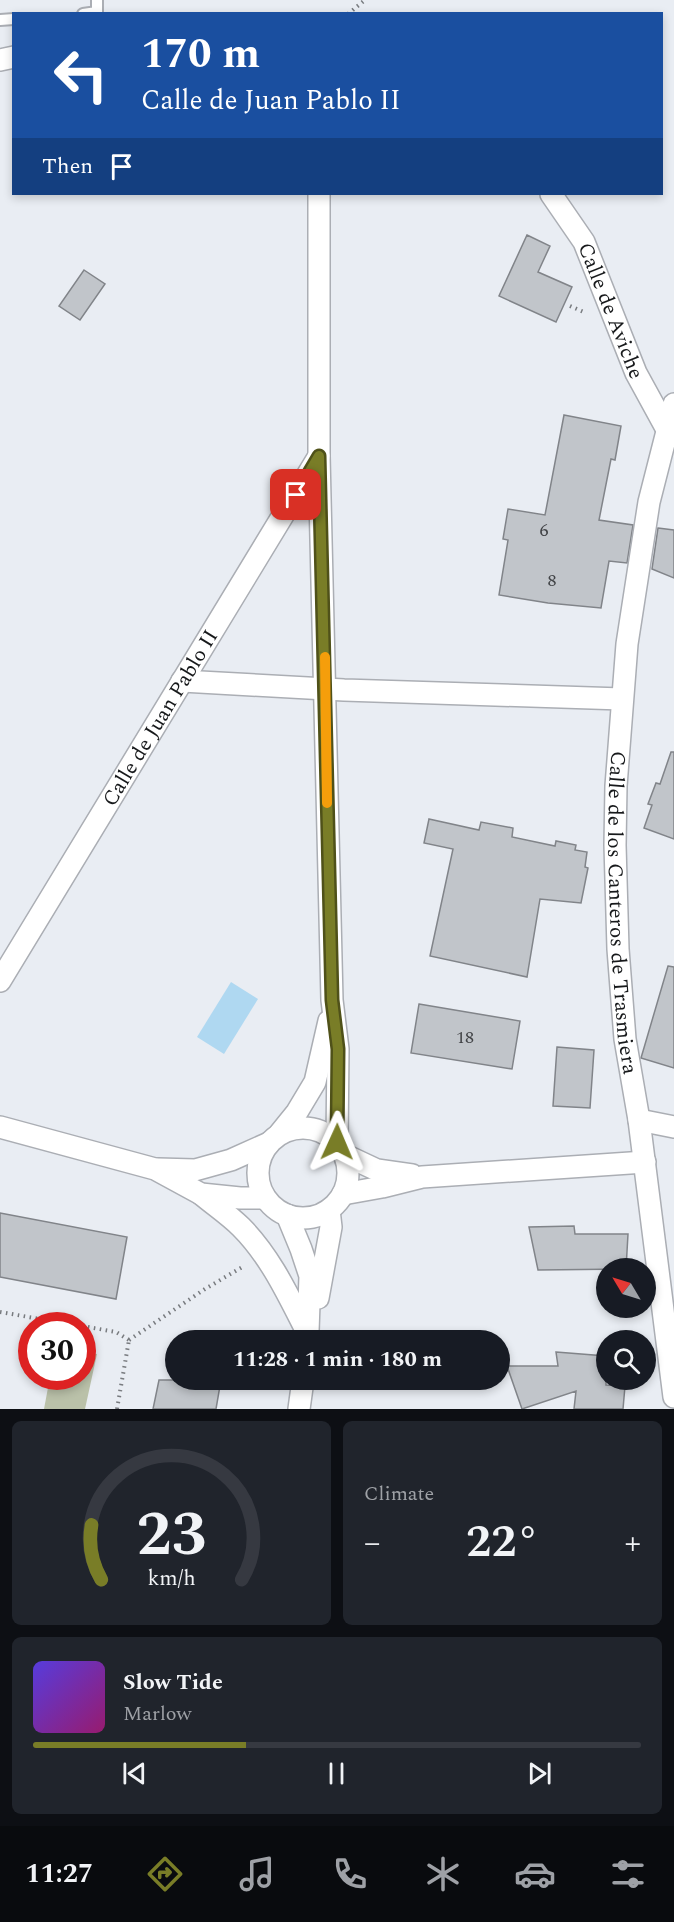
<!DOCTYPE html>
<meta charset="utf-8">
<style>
body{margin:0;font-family:Spectral,serif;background:#20242c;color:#f1f3f6;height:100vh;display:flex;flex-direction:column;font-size:22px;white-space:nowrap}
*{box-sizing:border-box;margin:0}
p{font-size:20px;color:#9ea1a6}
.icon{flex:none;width:33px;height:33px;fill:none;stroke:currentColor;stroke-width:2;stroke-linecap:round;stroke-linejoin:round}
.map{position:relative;height:1409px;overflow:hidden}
.side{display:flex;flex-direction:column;gap:12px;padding:12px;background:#0d0f14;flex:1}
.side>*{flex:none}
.banner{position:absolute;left:12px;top:12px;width:651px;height:183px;border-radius:0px;box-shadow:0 3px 9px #0003;background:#1a4fa0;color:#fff;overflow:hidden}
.needle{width:39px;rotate:308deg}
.tools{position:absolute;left:596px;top:1258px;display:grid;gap:12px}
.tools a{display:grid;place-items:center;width:60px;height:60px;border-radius:50%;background:#171b24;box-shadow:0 3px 9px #0003;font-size:30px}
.speed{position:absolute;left:18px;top:1312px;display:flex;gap:12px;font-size:30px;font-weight:700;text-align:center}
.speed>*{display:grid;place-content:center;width:78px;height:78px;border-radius:50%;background:#171b24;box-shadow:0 3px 9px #0003;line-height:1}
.speed .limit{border:9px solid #d22;background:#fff;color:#111}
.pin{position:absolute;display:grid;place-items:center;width:51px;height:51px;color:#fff;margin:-26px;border-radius:12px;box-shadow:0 3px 9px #0006}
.me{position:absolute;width:66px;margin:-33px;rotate:1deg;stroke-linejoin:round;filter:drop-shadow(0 0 4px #0008)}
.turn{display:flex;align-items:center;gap:21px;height:126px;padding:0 30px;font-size:27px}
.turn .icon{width:78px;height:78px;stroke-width:2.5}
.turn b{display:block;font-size:42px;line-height:51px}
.then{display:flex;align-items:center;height:57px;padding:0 30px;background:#0003;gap:12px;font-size:22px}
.big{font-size:45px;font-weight:700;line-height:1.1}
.side .widget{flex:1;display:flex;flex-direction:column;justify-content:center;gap:9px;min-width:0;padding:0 21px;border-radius:9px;background:#20242c}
.side .dial{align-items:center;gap:0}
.dial svg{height:156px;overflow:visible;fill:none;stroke:#363941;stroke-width:7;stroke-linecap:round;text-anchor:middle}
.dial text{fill:#f1f3f6;stroke:none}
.song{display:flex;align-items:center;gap:18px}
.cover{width:72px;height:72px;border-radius:9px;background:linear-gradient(135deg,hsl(250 70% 55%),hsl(320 70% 35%))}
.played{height:6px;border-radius:3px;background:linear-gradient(90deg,#797d27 35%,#363941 35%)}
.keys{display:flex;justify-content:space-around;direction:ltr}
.heat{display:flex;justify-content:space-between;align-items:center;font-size:33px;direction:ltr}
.side .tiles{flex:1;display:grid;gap:12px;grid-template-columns:1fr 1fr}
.widget:last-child{grid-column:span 2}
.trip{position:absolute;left:165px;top:1330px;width:345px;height:60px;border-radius:30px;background:#171b24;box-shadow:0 3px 9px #0003;font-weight:700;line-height:60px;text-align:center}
.tab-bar{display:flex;height:96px;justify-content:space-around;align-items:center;background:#090b0e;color:#9ea1a6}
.tab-bar .icon{width:42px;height:42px}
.tab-bar .selected{color:#797d27}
.tab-bar b{font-size:27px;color:#f1f3f6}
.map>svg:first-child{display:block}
</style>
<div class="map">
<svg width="674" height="1409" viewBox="0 0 674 1409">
<rect width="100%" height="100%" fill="#e9edf3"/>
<path fill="#bac1a9" d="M 83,1351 L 97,1354 L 85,1409 L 44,1409 L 50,1377 L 82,1377 Z"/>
<path fill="#afd8f1" d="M 231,982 L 258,999 L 224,1054 L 197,1037 Z"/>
<path fill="#c1c5ca" stroke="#818489" stroke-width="1.5" d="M 527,235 L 550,246 L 538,272 L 572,287 L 556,322 L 499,296 Z
M 84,270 L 105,284 L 80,320 L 59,306 Z
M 564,415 L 621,426 L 615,460 L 611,459 L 599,520 L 633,525 L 627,563 L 609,561 L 601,608 L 548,603 L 499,595 L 508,540 L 503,539 L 508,509 L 545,515 Z
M 658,528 L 674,530 L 674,578 L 652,569 Z
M 671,752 L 674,752 L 674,839 L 644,828 L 652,805 L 648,804 L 656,783 L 660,784 Z
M 429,819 L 479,830 L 481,822 L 513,828 L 512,837 L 555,846 L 556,841 L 576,845 L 575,850 L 587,852 L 585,867 L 588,868 L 581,903 L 540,899 L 527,977 L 430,956 L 453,849 L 424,843 Z
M 668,966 L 674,967 L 674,1068 L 641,1058 Z
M 419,1004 L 520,1021 L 512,1069 L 411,1053 Z
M 557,1047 L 594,1050 L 590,1108 L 553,1106 Z
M 0,1213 L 127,1237 L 116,1299 L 0,1277 Z
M 574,1226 L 575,1234 L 628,1234 L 626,1269 L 538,1270 L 529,1227 Z
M 556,1352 L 606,1356 L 606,1385 L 625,1386 L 623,1409 L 574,1409 L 576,1391 L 522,1409 L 507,1366 L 558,1366 Z
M 159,1380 L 221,1380 L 216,1409 L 153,1409 Z"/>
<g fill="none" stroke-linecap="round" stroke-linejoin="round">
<g stroke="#abaeb4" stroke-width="14">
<path id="service" d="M 97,0 L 97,14
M 83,14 L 97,12
M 0,20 L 14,19"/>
</g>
<g stroke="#abaeb4" stroke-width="24">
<g id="minor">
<path d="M 0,60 L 14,57"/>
<path d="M 319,194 L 319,456 L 332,1000 L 338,1049 L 337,1142"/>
<path id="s1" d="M 551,194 L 584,242 L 636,373 L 671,437"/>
<path id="s2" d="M 674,404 L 649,502 L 627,644 L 616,786 L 615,845 L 618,949 L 625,1039 L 639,1120 L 674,1397"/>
<path d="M 182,681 L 344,690 L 622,699"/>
<path id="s3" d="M 0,981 L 319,456"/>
<path d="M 639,1120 L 674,1127"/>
<path d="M 0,1127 L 155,1169 L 201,1194 L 240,1198 L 265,1198"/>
<circle cx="303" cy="1173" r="45"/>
<path d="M 280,1133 L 297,1112 L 315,1082 L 329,1021"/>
<path d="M 345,1155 L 377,1170 L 412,1175"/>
<path d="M 158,1169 L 195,1170 L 231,1160 L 269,1143"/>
<path d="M 201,1194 C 214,1205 229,1215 241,1227 C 271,1257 289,1297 308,1334"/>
<path d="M 343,1194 L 382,1187 L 422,1177 L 645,1162"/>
<path d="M 287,1215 L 301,1249 L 310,1276 L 308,1331"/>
<path d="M 318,1298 L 331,1227 L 329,1210"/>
<path d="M 299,1409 L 303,1380"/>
</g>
</g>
<path stroke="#787b7f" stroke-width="4" stroke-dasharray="1.5 4.5" stroke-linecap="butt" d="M 348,14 L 365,0
M 570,306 L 586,313
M 0,1312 L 80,1326
M 82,1326 L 116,1332 L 129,1340
M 129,1340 L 205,1289 L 244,1266
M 117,1409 L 129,1340"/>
<use href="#service" stroke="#fff" stroke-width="10"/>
<use href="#minor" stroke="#fff" stroke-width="21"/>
</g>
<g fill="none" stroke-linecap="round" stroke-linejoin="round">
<g stroke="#4f5119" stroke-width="15">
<path id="route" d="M 296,495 L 319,456 L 332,1000 L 338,1049 L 337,1142"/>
</g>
<use href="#route" stroke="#797d27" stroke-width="10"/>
<path stroke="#f59e0b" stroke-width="10" d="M 325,657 L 327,803"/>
</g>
<g text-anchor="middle" stroke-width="6" stroke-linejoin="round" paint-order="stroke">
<g font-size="18" fill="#424447">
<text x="544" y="536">6</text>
<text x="552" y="586">8</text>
<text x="465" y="1043">18</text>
</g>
<g font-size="21" fill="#17191b" stroke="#e9edf3">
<text dy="7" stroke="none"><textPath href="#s1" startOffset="132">Calle de Aviche</textPath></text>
<text dy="7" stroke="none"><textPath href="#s3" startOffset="308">Calle de Juan Pablo II</textPath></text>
<text dy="7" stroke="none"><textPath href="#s2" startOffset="514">Calle de los Canteros de Trasmiera</textPath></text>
</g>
</g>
</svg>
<div class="tools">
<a><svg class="needle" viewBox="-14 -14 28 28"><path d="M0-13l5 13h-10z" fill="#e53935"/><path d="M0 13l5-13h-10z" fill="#9ea1a6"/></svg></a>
<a><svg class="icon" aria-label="search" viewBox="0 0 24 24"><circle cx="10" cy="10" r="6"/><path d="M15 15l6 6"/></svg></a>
</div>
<div class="speed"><div class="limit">30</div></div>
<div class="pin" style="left:296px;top:495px;background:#d93025"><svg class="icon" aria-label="arrive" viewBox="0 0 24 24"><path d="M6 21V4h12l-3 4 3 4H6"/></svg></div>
<svg class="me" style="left:337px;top:1142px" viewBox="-20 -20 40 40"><path d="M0-17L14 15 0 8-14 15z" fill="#797d27" stroke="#fff" stroke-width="4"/></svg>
<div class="trip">11:28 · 1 min · 180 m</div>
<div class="banner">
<div class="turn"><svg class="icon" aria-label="left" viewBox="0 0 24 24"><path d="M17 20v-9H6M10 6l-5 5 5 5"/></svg><div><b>170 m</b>Calle de Juan Pablo II</div></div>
<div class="then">Then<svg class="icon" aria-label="arrive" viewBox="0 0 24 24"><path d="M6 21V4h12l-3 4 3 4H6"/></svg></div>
</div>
</div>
<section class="side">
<div class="tiles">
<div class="widget dial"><svg viewBox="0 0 100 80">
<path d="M14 69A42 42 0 1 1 86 69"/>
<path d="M14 69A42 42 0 0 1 9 41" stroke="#797d27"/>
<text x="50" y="56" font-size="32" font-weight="700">23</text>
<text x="50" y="72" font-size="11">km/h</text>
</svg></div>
<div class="widget"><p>Climate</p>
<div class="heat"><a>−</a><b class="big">22°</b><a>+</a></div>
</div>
<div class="widget">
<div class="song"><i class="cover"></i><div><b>Slow Tide</b><p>Marlow</p></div></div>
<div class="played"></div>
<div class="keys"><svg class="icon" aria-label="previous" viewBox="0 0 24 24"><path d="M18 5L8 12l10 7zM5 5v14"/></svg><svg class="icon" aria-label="pause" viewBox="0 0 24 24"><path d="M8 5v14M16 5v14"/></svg><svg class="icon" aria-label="next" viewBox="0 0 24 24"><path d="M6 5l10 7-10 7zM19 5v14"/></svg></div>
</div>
</div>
</section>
<nav class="tab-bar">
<b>11:27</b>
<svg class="icon selected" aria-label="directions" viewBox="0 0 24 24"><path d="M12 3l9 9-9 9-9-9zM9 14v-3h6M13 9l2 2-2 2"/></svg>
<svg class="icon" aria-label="music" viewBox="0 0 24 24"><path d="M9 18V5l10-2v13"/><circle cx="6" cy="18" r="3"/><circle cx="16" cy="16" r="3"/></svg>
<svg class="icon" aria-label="phone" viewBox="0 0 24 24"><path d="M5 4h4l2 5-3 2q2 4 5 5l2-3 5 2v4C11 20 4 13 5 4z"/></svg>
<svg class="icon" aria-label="climate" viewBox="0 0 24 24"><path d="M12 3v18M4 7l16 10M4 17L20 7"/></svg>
<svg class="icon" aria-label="car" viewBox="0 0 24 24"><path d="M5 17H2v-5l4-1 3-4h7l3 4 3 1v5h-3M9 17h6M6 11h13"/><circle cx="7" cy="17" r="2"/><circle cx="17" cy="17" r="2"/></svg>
<svg class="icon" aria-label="filters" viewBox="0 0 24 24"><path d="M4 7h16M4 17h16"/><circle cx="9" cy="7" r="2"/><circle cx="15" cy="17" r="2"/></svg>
</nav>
